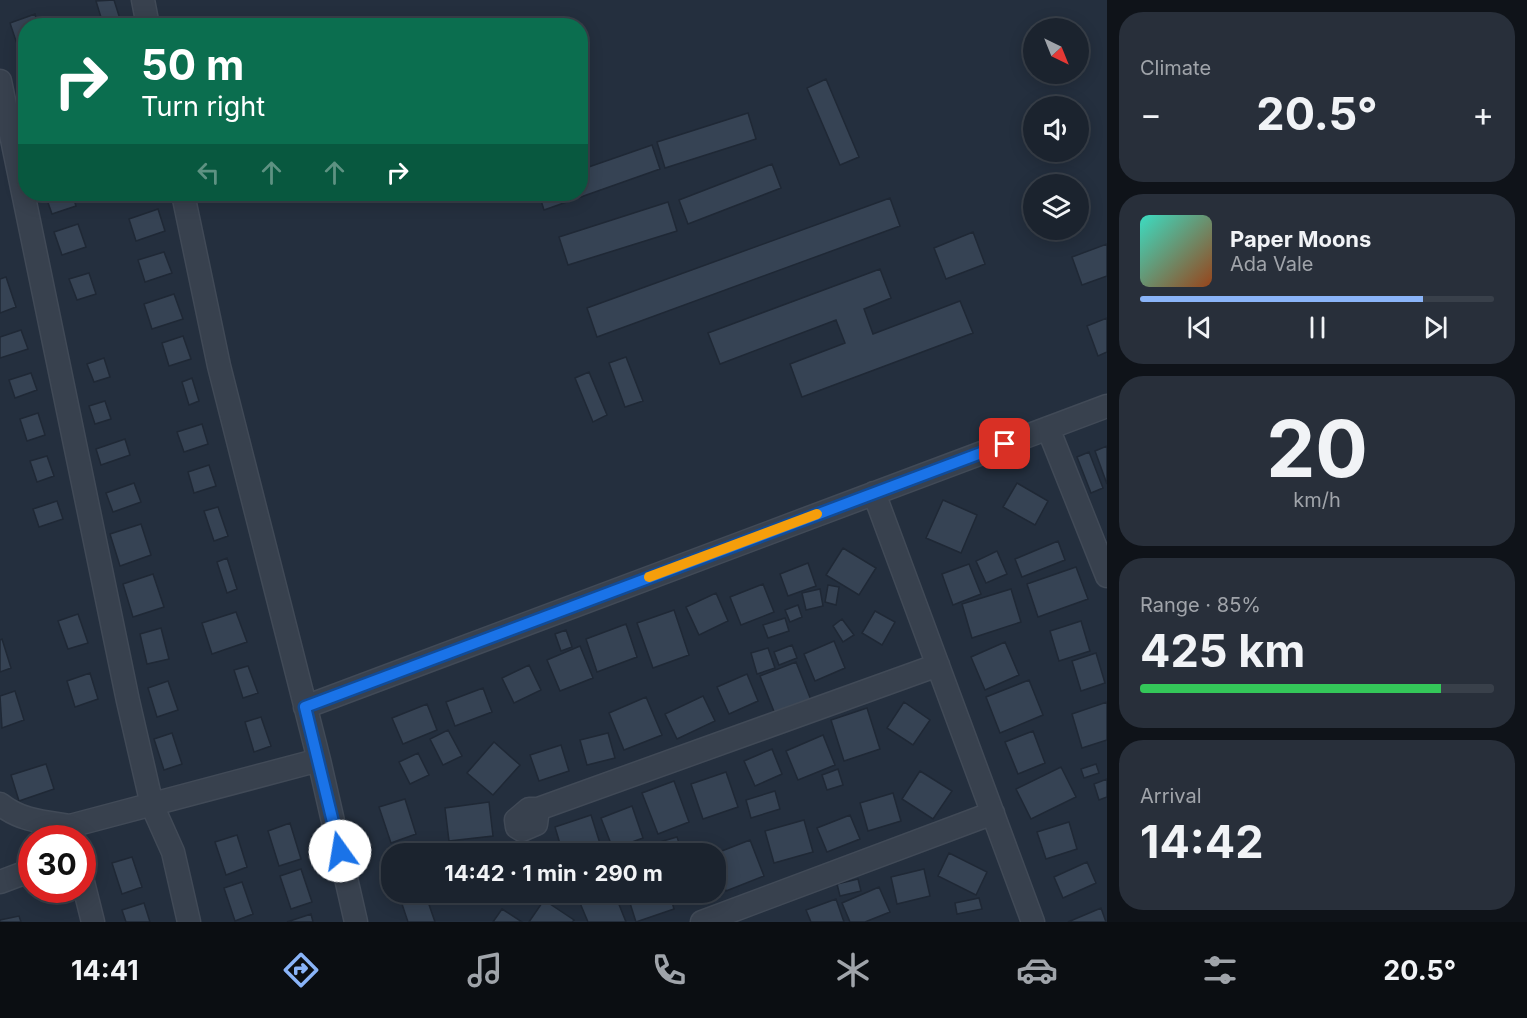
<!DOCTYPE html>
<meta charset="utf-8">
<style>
body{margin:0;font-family:Inter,sans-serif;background:#282f3a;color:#f1f3f6;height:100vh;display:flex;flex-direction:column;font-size:22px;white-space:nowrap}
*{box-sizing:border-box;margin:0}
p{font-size:20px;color:#a0a4aa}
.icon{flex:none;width:33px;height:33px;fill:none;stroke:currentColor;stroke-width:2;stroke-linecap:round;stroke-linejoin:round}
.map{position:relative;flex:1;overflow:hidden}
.drawer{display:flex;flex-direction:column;gap:12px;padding:12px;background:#0f1319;width:420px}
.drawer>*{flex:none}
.top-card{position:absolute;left:18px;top:18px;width:570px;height:183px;border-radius:24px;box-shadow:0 3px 15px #0003,0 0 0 2px #39404a;background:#0b6e4f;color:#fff;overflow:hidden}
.needle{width:39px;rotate:137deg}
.controls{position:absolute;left:1023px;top:18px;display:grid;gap:12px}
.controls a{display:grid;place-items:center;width:66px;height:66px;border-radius:50%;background:#1b232e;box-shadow:0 3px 15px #0003,0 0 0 2px #39404a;font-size:30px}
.speed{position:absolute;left:18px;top:825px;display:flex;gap:12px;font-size:30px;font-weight:700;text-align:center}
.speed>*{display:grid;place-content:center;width:78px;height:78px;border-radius:50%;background:#1b232e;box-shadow:0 3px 15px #0003,0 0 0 2px #39404a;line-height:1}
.speed .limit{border:9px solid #d22;background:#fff;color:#111}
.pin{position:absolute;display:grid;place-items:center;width:51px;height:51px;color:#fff;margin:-26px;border-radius:12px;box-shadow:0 3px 9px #0006}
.me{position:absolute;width:66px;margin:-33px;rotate:347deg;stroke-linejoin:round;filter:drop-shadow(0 0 4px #0008)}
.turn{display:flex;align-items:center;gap:21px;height:126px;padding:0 24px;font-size:27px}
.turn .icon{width:78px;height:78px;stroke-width:2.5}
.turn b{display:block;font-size:42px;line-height:51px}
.lanes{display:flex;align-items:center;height:57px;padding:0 24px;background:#0003;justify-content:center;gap:30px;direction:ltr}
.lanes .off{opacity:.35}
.big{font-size:45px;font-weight:700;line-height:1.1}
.drawer .widget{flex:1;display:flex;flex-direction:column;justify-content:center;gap:9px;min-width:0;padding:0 21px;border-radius:24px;background:#282f3a}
.drawer .dial{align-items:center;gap:0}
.dial b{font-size:78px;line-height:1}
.song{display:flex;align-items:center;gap:18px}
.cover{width:72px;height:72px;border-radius:9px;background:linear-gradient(135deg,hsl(170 70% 55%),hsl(20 70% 35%))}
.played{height:6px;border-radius:3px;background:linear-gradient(90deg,#8ab4f8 80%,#39404a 80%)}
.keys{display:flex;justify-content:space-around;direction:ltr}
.heat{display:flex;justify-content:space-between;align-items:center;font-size:33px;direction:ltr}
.charge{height:9px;border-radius:4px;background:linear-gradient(90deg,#34c759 85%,#39404a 0)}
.trip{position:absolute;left:381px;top:843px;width:345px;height:60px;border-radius:24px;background:#1b232e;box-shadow:0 3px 15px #0003,0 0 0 2px #39404a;font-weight:700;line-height:60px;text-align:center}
.menu{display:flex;height:96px;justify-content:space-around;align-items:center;background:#0b0e12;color:#a0a4aa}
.menu .icon{width:42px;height:42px}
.menu .selected{color:#8ab4f8}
.menu b{font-size:27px;color:#f1f3f6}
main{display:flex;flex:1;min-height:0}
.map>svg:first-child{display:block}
</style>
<main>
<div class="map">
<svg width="1107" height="922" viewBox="0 0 1107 922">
<rect width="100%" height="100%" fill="#242f3e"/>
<path fill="#364354" stroke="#1f2835" stroke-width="1.5" d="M 114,0 L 120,19 L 103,24 L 96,1 Z
M 35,14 L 38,26 L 26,26 L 26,41 L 17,44 L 10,23 Z
M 26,61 L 26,83 L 19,63 Z
M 826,79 L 859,157 L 840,165 L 807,88 Z
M 748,113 L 756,139 L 665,168 L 657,142 Z
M 652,145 L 660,169 L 544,210 L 539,194 L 580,194 L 580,170 Z
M 772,164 L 781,188 L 688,224 L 679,200 Z
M 45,194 L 72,194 L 76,206 L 52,214 Z
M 890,198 L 900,226 L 597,337 L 587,308 Z
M 668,202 L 677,231 L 568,265 L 559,237 Z
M 158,209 L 165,231 L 136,241 L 129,219 Z
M 78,224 L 86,247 L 62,255 L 54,232 Z
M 973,232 L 985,264 L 946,279 L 934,248 Z
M 1107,244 L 1107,276 L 1082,285 L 1072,257 Z
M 164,252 L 172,273 L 145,282 L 138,260 Z
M 880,269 L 891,298 L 864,309 L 873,334 L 960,301 L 973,333 L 802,397 L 790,364 L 845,343 L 836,320 L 720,364 L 708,333 Z
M 89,273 L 96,294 L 77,300 L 69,279 Z
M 6,277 L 16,307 L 0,313 L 0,279 Z
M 174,294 L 183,319 L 152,329 L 144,304 Z
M 1107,318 L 1107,352 L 1098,356 L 1087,326 Z
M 21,330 L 28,349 L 0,358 L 0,337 Z
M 183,336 L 191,359 L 169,366 L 162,343 Z
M 626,357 L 643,401 L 625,407 L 609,363 Z
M 104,358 L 110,377 L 94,382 L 87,364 Z
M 589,372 L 607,415 L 593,422 L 575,378 Z
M 31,373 L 37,390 L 15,398 L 9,380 Z
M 192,378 L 199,401 L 189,405 L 182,382 Z
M 105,401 L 111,419 L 95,424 L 89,406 Z
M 38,413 L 45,435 L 27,441 L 20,419 Z
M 202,424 L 208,444 L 184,452 L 177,432 Z
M 125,439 L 130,455 L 101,465 L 96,449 Z
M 1107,446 L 1107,484 L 1095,451 Z
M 1089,452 L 1103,488 L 1091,493 L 1077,457 Z
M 47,456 L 54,476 L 37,482 L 30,461 Z
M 209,465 L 216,486 L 194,493 L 188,472 Z
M 134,483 L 141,502 L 113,512 L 106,493 Z
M 1017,483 L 1048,501 L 1035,525 L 1003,507 Z
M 943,500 L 977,515 L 961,553 L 926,538 Z
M 57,501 L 63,519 L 39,527 L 33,509 Z
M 218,507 L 228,536 L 214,541 L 204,511 Z
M 141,524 L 151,555 L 120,566 L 110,534 Z
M 1058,541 L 1065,560 L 1022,577 L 1015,559 Z
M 843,548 L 876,568 L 859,595 L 826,575 Z
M 997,551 L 1007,574 L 986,583 L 976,561 Z
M 227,558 L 237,589 L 227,593 L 217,562 Z
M 808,563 L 816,586 L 788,596 L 780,574 Z
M 969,564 L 981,594 L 953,605 L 942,574 Z
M 1076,567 L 1088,599 L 1038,617 L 1027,584 Z
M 153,574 L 164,607 L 133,617 L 123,584 Z
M 763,584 L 774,612 L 741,625 L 730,597 Z
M 828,585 L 839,587 L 836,605 L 825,602 Z
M 820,589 L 823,606 L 806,610 L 802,593 Z
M 1011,589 L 1021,622 L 972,638 L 962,604 Z
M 716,593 L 728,621 L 699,635 L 686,607 Z
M 798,605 L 802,617 L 790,622 L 785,610 Z
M 674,610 L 689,655 L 653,668 L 637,623 Z
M 875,611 L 895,622 L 882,645 L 862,633 Z
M 236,612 L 247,642 L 212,654 L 202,623 Z
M 78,614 L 88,643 L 68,649 L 58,621 Z
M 785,618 L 789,631 L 768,638 L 763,625 Z
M 842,619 L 854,635 L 843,642 L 833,626 Z
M 1081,621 L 1090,651 L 1059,661 L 1050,631 Z
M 626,624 L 637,657 L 597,672 L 586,639 Z
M 161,628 L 169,659 L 147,664 L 140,634 Z
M 566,630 L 572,647 L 561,651 L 555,634 Z
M 2,639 L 11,668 L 0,672 L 0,640 Z
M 834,641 L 845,668 L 815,681 L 804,654 Z
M 1005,642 L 1019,675 L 985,690 L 971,657 Z
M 792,645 L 797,658 L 779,665 L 774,652 Z
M 580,646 L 593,678 L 560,691 L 547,660 Z
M 768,648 L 775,668 L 757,674 L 751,653 Z
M 1096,653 L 1105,683 L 1081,691 L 1072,661 Z
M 796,662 L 811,700 L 775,714 L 760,676 Z
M 529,665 L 541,690 L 514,703 L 502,678 Z
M 248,666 L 258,693 L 243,698 L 234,670 Z
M 90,673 L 98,699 L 75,707 L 67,681 Z
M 747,674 L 758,701 L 729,714 L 717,687 Z
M 1029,680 L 1043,715 L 1000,733 L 986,697 Z
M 168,681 L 178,710 L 157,717 L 148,688 Z
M 483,688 L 492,712 L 455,726 L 446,702 Z
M 15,691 L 24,720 L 2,728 L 0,696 Z
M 703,696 L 715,721 L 677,739 L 665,714 Z
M 646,697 L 662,735 L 624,750 L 609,713 Z
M 904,702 L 930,720 L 913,745 L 887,728 Z
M 1107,702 L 1107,740 L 1082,748 L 1072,714 Z
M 427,704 L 437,730 L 403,744 L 392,718 Z
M 867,708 L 880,749 L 844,761 L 831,720 Z
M 261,717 L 271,746 L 254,752 L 245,722 Z
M 448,730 L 462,756 L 443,765 L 430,739 Z
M 1033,731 L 1045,763 L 1018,774 L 1005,742 Z
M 172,733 L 182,764 L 164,770 L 154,739 Z
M 608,733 L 615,758 L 587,765 L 580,740 Z
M 823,735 L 835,765 L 798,780 L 786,751 Z
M 494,742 L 520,765 L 493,795 L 467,773 Z
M 561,745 L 569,771 L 539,781 L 530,755 Z
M 772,749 L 782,774 L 755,786 L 744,761 Z
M 418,753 L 429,775 L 410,784 L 399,762 Z
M 46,764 L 54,789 L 19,801 L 11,775 Z
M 1096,764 L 1099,773 L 1084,778 L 1081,769 Z
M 1061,767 L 1076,797 L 1031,819 L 1016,789 Z
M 838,769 L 843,785 L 827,790 L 822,775 Z
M 920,771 L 952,791 L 933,819 L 902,799 Z
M 726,772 L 738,807 L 703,819 L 691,784 Z
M 1107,779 L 1107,797 L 1099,800 L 1094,784 Z
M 674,781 L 689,822 L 658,834 L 642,793 Z
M 775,791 L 780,809 L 751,818 L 746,800 Z
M 893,793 L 901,821 L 868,831 L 860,803 Z
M 405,799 L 416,834 L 391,843 L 379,807 Z
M 489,802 L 493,836 L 449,841 L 445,808 Z
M 632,806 L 643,838 L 613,849 L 601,818 Z
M 591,815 L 602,850 L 591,854 L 563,854 L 555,827 Z
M 850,815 L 860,839 L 827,852 L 817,828 Z
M 804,820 L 813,852 L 774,863 L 765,831 Z
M 1069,822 L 1077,849 L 1046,859 L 1037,832 Z
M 290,823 L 301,859 L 279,866 L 268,831 Z
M 237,835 L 247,867 L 226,875 L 215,842 Z
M 677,837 L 681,849 L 659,854 L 656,843 Z
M 750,840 L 764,876 L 726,891 L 714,854 Z
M 417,846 L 419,854 L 393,854 Z
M 949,853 L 987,872 L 976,895 L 938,876 Z
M 132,857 L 142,887 L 122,894 L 112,863 Z
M 1087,862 L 1096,883 L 1063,898 L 1054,877 Z
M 301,869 L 312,902 L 291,909 L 280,876 Z
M 924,869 L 930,896 L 897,904 L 891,877 Z
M 858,879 L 861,891 L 840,896 L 837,884 Z
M 242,882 L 253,914 L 235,921 L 224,888 Z
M 879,887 L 890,912 L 865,922 L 850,922 L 842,903 Z
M 604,892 L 614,892 L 626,922 L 588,922 L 580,903 Z
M 650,892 L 669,892 L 674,909 L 636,922 L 629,900 Z
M 425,893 L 435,922 L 408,922 L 401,901 Z
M 979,898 L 982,909 L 957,914 L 955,903 Z
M 836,899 L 844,922 L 811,922 L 806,910 Z
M 544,900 L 574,920 L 572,922 L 529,922 Z
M 144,903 L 150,922 L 126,922 L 122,910 Z
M 1101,908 L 1106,922 L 1068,922 Z
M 502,909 L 522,922 L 493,922 Z
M 311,914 L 313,922 L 287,922 Z
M 19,916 L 21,922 L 0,922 L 0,920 Z"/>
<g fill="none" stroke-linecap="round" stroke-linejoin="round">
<g stroke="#414a57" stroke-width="25">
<path id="street" d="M 143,0 L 148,26
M 0,81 L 128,701 L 152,805 L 173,852 L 189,922
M 183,194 L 219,366 L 319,760 L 356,922
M 1048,428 L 1107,576
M 874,493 L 1033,922
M 305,707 L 1107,406
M 0,804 C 21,821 44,822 70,826 L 319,760
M 538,809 L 536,824 L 522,830 L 517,827 L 516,820 L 529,809 L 538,809 L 938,665
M 82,878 L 93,922
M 0,882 L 32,870
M 702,922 L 993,813"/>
</g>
<use href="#street" stroke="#38414e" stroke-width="22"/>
</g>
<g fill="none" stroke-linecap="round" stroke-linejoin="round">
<g stroke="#114b97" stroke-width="15">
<path id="route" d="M 340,851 L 305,707 L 1005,444"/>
</g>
<use href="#route" stroke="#1a73e8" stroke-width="10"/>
<path stroke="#f59e0b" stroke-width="10" d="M 649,577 L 817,514"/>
</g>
</svg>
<div class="controls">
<a><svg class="needle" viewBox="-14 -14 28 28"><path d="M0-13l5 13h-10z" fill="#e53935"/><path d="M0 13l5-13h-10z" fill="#a0a4aa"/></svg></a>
<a><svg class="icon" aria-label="sound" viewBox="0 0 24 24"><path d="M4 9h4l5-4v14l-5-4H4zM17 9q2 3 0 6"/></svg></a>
<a><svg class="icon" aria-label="layers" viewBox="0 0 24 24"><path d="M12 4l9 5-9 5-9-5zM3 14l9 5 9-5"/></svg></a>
</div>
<div class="speed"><div class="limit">30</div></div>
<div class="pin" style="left:1005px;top:444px;background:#d93025"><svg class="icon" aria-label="arrive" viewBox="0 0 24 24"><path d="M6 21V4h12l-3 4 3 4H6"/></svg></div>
<svg class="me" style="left:340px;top:851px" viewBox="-20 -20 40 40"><circle r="19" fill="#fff"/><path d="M0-13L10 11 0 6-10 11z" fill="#1a73e8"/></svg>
<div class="trip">14:42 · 1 min · 290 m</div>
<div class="top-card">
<div class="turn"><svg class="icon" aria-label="right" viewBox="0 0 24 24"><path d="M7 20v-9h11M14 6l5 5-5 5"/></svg><div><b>50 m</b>Turn right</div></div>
<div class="lanes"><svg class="icon off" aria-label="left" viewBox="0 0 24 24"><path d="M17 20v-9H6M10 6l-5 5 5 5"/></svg><svg class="icon off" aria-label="ahead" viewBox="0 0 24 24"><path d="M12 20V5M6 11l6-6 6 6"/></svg><svg class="icon off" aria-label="ahead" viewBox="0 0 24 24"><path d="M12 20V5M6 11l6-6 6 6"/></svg><svg class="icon" aria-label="right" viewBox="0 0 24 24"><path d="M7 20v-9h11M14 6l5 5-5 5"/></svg></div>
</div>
</div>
<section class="drawer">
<div class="widget"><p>Climate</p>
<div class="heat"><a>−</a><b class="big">20.5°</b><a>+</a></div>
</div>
<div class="widget">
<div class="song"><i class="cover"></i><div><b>Paper Moons</b><p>Ada Vale</p></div></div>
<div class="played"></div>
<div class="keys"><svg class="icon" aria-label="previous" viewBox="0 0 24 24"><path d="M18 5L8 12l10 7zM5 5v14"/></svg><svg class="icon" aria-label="pause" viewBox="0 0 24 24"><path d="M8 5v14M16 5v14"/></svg><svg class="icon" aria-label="next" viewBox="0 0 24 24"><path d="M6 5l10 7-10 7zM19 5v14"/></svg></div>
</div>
<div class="widget dial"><b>20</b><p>km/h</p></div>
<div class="widget"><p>Range · 85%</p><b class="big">425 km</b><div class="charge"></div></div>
<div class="widget"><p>Arrival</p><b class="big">14:42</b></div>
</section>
</main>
<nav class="menu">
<b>14:41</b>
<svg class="icon selected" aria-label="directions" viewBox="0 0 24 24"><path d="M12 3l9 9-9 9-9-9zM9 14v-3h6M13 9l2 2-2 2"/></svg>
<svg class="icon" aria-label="music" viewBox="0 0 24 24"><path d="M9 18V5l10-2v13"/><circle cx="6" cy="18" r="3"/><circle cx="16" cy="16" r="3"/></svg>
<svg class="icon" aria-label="phone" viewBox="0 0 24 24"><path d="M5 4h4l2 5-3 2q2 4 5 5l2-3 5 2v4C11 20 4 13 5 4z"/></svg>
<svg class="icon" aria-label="climate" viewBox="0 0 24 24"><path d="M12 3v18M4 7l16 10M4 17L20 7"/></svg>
<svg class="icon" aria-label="car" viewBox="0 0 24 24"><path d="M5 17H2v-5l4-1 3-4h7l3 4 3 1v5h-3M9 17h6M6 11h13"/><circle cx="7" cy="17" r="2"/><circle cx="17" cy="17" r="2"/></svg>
<svg class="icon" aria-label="filters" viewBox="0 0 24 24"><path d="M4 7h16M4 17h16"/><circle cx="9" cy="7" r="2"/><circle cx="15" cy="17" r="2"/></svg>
<b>20.5°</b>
</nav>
